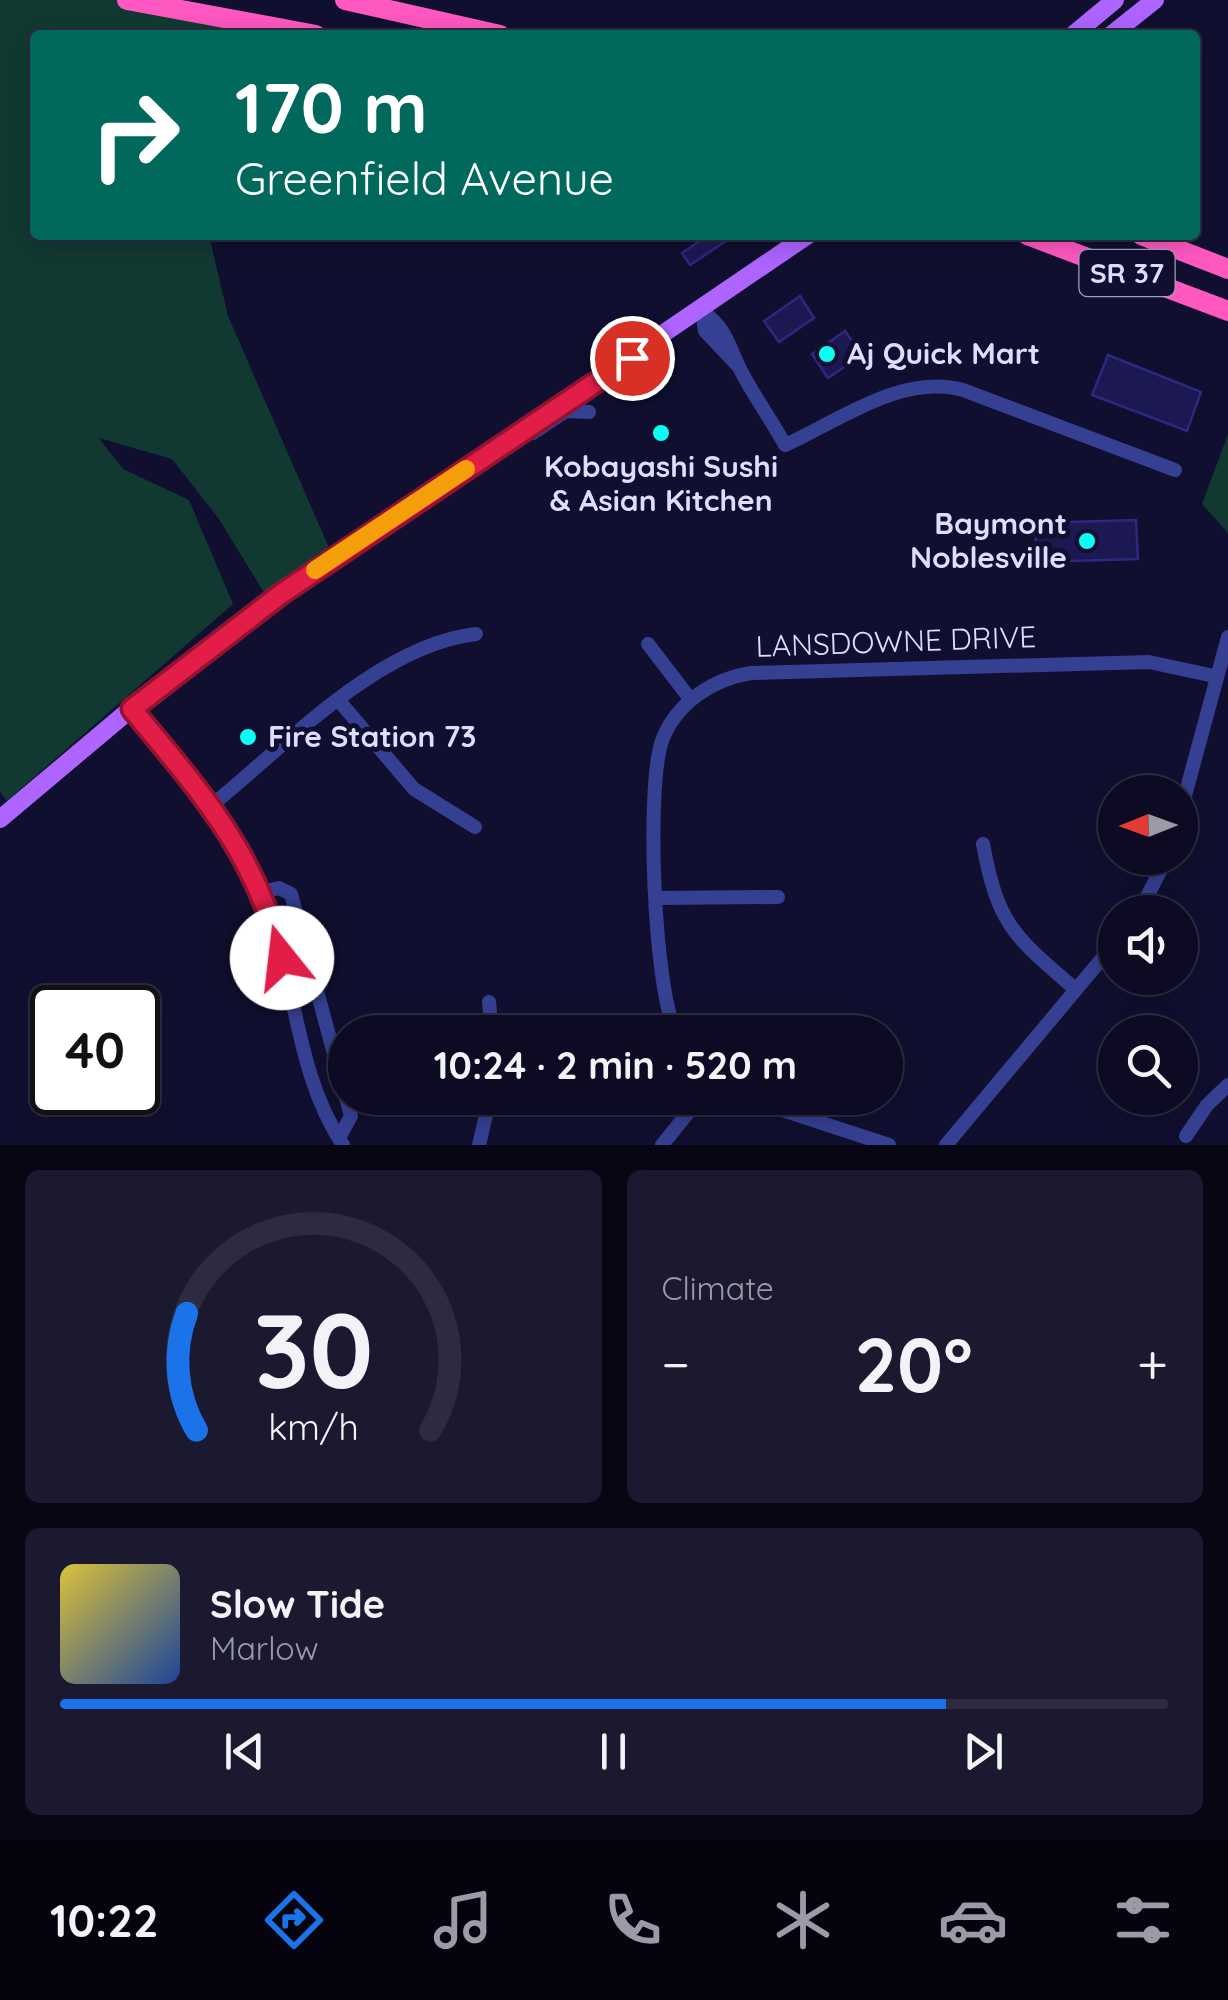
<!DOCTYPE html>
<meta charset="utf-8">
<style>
body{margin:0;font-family:Quicksand,sans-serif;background:#1a1930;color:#f1f3f6;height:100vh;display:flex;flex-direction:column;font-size:38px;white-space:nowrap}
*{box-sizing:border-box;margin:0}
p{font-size:32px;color:#9a9ba6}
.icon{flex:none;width:55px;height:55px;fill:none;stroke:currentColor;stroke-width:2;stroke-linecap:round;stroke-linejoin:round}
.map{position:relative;height:1145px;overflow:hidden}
.details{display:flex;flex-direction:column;gap:25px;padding:25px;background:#070613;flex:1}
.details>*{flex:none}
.hud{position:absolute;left:30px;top:30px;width:1170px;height:210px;border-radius:10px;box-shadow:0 5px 25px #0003,0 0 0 2px #2c2b41;background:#00695c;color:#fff;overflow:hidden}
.needle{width:65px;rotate:269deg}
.controls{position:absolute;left:1098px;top:775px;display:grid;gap:20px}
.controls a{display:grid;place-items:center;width:100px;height:100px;border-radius:50%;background:#0c0b23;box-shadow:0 5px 25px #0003,0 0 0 2px #2c2b41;font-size:50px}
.speed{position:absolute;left:30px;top:985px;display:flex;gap:20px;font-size:50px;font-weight:700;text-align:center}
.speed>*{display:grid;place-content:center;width:130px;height:130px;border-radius:50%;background:#0c0b23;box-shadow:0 5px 25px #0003,0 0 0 2px #2c2b41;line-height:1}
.speed .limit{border:5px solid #111;border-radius:15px;background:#fff;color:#111}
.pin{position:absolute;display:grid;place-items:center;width:85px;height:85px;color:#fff;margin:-42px;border:5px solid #fff;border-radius:50%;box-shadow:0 2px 10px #0007}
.me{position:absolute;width:110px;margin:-55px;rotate:344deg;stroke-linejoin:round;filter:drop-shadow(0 0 8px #0008)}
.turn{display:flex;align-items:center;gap:35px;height:210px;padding:0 40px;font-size:45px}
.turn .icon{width:130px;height:130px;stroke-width:2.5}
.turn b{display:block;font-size:70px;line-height:85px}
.big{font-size:75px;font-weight:700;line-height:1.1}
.details .widget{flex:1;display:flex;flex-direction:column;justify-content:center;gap:15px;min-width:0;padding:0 35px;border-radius:15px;background:#1a1930}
.details .dial{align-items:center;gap:0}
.dial svg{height:260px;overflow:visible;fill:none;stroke:#2c2b41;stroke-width:7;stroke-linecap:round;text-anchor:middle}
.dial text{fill:#f1f3f6;stroke:none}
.song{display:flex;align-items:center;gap:30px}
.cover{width:120px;height:120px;border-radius:15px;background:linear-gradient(135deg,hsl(50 70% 55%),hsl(220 70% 35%))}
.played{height:10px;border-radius:5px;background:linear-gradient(90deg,#1a73e8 80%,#2c2b41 80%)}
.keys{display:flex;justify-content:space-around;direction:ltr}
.heat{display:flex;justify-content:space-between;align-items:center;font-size:55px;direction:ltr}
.details .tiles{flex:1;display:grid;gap:25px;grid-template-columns:1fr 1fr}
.widget:last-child{grid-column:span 2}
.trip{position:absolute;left:328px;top:1015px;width:575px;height:100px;border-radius:50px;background:#0c0b23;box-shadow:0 5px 25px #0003,0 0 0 2px #2c2b41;font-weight:700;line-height:100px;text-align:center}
.menu{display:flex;height:160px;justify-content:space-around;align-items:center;background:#05040e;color:#9a9ba6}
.menu .icon{width:70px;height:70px}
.menu .active{color:#1a73e8}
.menu b{font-size:45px;color:#f1f3f6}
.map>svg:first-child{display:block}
</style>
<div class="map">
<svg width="1228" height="1145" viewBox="0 0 1228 1145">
<rect width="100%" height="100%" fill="#100f2f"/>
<path fill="#113932" d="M 0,0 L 123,0 L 315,35 L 35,35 L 35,235 L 209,235 L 228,316 L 330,550 L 266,596 L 219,519 L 172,459 L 99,438 L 123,469 L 189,500 L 233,604 L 7,801 L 0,792 Z
M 1228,434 L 1228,533 L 1202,504 Z"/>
<path fill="#1c1952" stroke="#2d2880" stroke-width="2.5" d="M 709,235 L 735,235 L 690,265 L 682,253 Z
M 800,296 L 814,318 L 779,342 L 764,321 Z
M 845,331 L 862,355 L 828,378 L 812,354 Z
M 1108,355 L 1201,392 L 1187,431 L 1092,395 Z
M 1136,520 L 1138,559 L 1037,562 L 1035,523 Z"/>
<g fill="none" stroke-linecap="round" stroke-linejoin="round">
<path stroke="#354092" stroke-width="14" d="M 702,311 C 726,328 728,344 740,369 C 753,395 771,419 785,445 C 839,421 902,373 963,390 L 1175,470
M 702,311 L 705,331 L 738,366
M 533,433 L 566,411 L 589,412
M 648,644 L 691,700
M 340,702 L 414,789 L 475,827
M 132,709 C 184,772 242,832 269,911 C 296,988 297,1076 343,1145
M 211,806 C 286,745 379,645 476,634
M 1180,814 L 1228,637
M 983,844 C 998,926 1015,937 1075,989
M 262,892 L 279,888 L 291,894 L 345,1095
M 658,898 L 778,897
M 1139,912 L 1167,858
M 489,1002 L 492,1032
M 676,1032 C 654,991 645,782 663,738 C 678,702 713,679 751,673 L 1149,662 L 1214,676
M 746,1098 L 889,1145
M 1186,1136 L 1207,1105 L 1228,1085
M 339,1138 L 351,1116 L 346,1098
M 479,1145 L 490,1098
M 662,1145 L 700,1098
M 946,1145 L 1115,943"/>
<path stroke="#ae64ff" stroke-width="18" d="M 1073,35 L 1115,0
M 1111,35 L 1155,0
M 0,819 L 157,687 L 281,594 L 808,235"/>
<path stroke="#ff58c1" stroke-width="20" d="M 127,0 L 316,35
M 345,0 L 500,35
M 1027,235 L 1228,311
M 1141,235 L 1228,269"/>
</g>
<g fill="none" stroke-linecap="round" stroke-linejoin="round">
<g stroke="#92132f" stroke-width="25">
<path id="route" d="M 282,958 C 254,850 201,793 132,709 L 281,594 L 632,358"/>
</g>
<use href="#route" stroke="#e11d48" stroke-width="18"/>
<path stroke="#f59e0b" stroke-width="18" d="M 315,570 L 466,469"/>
</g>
<g fill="#09fff3" stroke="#100f2f" stroke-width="4">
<circle cx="827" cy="354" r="10"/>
<circle cx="661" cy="433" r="10"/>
<circle cx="1087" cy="541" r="10"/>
<circle cx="248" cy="737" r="10"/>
</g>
<g text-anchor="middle" stroke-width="10" stroke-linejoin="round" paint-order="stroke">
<rect fill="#100f2f" stroke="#a0a0c1" stroke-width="2.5" x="1079.5" y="250" width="95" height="46" rx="8"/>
<g font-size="28" font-weight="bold" fill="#dddeff">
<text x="1127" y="283">SR 37</text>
</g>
<g font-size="30" font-weight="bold" fill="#dddeff" stroke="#100f2f" text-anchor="start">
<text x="847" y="364">Aj Quick Mart</text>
<text x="661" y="477" text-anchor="middle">Kobayashi Sushi<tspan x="661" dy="34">&amp; Asian Kitchen</tspan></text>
<text x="1067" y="534" text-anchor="end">Baymont<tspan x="1067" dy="34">Noblesville</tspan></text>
<text x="268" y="747">Fire Station 73</text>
</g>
<g font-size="30" fill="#dddeff" stroke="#100f2f">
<text transform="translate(896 642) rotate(-2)" y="10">LANSDOWNE DRIVE</text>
</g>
</g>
</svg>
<div class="controls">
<a><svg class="needle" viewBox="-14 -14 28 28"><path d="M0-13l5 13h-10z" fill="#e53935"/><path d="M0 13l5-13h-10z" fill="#9a9ba6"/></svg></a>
<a><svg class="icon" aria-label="sound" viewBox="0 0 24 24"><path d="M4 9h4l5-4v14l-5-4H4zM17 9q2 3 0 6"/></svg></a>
<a><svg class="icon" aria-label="search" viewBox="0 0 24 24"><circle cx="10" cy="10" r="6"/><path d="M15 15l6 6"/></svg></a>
</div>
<div class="speed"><div class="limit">40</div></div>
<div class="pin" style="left:632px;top:358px;background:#d93025"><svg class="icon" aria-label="arrive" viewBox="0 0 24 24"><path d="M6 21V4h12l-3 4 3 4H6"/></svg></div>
<svg class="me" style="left:282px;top:958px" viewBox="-20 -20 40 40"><circle r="19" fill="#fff"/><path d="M0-13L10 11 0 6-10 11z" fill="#e11d48"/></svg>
<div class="trip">10:24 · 2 min · 520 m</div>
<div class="hud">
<div class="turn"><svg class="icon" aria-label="right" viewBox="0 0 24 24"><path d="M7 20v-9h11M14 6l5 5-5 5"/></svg><div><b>170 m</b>Greenfield Avenue</div></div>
</div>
</div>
<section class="details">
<div class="tiles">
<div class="widget dial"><svg viewBox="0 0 100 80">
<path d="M14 69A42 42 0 1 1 86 69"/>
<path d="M14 69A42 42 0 0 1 11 33" stroke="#1a73e8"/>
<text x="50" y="56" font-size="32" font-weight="700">30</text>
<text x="50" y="72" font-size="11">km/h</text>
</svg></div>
<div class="widget"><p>Climate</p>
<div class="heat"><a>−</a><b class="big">20°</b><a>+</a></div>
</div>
<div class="widget">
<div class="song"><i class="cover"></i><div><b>Slow Tide</b><p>Marlow</p></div></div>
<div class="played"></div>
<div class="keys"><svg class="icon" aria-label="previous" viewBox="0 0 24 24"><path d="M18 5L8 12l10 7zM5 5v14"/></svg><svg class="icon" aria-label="pause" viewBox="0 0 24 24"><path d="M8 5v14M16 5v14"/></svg><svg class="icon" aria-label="next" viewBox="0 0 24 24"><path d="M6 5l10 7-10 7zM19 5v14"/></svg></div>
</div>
</div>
</section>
<nav class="menu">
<b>10:22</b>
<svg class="icon active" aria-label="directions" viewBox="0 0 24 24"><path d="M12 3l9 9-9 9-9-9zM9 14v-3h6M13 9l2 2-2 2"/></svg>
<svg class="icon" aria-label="music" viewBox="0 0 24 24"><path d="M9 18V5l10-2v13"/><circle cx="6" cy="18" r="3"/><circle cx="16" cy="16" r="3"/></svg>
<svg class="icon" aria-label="phone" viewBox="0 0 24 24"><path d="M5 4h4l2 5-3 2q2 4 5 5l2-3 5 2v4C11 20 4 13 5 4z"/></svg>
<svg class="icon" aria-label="climate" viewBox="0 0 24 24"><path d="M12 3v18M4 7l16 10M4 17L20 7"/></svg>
<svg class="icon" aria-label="car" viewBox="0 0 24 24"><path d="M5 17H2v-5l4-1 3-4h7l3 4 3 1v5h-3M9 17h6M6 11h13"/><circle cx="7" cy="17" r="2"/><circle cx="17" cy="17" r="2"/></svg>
<svg class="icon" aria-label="filters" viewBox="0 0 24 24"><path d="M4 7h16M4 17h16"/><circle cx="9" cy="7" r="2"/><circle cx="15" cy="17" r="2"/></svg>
</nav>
